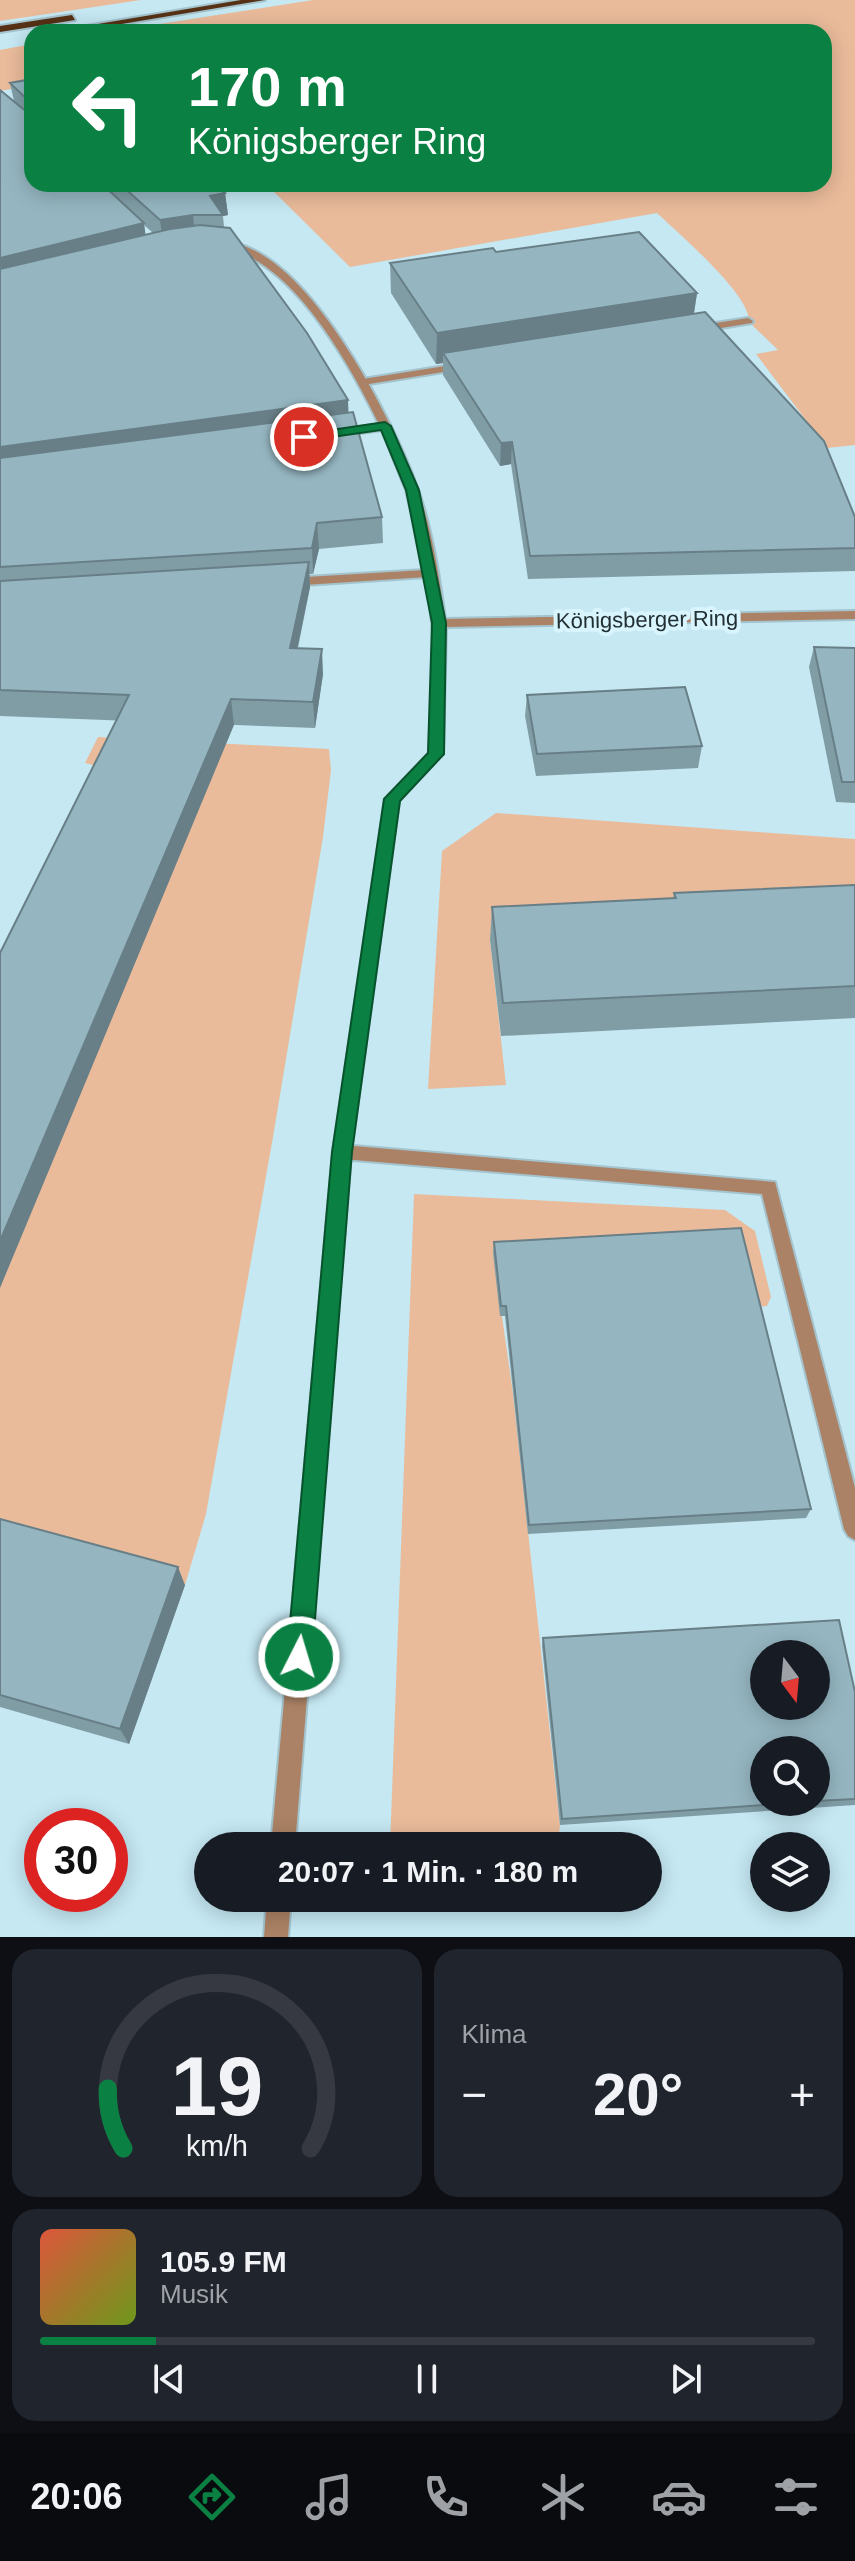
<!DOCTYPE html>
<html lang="de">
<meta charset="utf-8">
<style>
body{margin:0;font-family:Helvetica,sans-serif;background:#20242c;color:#f1f3f6;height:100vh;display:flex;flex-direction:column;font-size:30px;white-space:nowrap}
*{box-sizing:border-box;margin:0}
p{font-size:26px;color:#9ea1a6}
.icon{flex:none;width:44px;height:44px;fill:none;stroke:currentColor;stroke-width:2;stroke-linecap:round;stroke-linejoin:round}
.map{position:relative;height:1937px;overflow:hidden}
.panel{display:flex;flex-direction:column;gap:12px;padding:12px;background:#0d0f14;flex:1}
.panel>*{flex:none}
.banner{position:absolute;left:24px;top:24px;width:808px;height:168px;border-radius:24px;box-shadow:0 4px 20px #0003;background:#0b8043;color:#fff;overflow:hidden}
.needle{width:52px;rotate:164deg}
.tools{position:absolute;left:750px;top:1640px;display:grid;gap:16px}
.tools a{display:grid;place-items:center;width:80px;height:80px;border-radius:50%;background:#171b24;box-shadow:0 4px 20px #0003;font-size:40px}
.speed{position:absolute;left:24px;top:1808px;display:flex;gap:16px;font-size:40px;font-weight:700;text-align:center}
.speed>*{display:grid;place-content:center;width:104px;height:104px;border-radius:50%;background:#171b24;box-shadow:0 4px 20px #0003;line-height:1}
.speed .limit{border:12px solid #d22;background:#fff;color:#111}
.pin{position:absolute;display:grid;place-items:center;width:68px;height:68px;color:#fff;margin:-34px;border:4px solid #fff;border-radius:50%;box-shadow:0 2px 8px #0007}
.me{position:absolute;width:88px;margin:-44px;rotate:5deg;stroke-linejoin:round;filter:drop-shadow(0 0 6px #0008)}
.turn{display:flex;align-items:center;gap:28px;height:168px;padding:0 32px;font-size:36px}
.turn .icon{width:104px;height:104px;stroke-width:2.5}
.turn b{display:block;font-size:56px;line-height:68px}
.big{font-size:60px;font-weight:700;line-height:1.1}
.panel .tile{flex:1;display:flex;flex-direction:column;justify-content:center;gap:12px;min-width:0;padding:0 28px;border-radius:24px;background:#20242c}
.panel .dial{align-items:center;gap:0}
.dial svg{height:208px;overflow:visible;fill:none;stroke:#363941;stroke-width:7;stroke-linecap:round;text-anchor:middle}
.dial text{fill:#f1f3f6;stroke:none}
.song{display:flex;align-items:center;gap:24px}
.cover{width:96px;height:96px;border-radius:12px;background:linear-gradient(135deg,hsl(10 70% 55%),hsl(80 70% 35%))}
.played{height:8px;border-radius:4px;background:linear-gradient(90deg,#0b8043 15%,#363941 15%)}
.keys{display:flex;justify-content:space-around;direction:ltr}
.heat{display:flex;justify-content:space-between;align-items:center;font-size:44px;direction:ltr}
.panel .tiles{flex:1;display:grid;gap:12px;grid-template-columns:1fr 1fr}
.tile:last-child{grid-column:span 2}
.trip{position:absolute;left:194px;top:1832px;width:468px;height:80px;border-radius:40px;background:#171b24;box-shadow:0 4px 20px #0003;font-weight:700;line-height:80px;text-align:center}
.tab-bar{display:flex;height:128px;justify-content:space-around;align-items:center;background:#090b0e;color:#9ea1a6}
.tab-bar .icon{width:56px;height:56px}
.tab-bar .active{color:#0b8043}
.tab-bar b{font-size:36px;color:#f1f3f6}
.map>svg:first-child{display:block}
</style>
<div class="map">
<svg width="855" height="1937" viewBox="0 0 855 1937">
<rect width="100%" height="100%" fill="#c5e8f3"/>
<path fill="#eabb9b" d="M 0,0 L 141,0 L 0,21 Z
M 313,0 L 855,0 L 855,445 L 827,448 L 756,354 L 778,350 L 749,322 C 751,295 678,233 657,213 L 350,267 L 266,184 L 824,184 L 824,32 L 108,32 Z
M 32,44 L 32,85 L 0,91 L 0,50 Z
M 98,737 L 329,749 L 331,770 L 323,837 L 273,1137 L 206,1514 L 185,1585 L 0,1536 L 0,1287 L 110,769 L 85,763 Z
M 496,813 L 855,839 L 855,926 L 490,940 L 506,1085 L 428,1089 L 442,851 Z
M 414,1194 L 725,1210 L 755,1231 L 771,1297 L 767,1306 L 757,1307 L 493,1253 L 513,1394 L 560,1825 L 558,1846 L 390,1846 Z"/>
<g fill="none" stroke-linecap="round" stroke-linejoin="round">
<g stroke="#a4c3cd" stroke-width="4">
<path id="service" d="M 748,318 L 753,321 L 752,323 L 696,332 L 691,329 L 696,326 Z
M 464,363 L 469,366 L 468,368 L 363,385 L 358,382 L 363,379 Z
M 342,1145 L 775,1182 L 855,1488 L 855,1540 L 848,1536 L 844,1529 L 762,1194 L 342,1159 L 336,1157 L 333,1152 L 336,1147 Z"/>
</g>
<g stroke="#a4c3cd" stroke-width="4">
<path id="minor" d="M 221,242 C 303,240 393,420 417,487 C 432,529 439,575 445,619 L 855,611 L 855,619 L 446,627 L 443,754 L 399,801 L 351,1152 L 295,1846 L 271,1846 L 333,1152 L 385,799 L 429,753 L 434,637 L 426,577 L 289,586 L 283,582 L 289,578 L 425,570 L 406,490 L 382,430 L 339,436 L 333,433 L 339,430 L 379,424 C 352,369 306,286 250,257 C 241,252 230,249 221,246 Z
M 267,1898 L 291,1898 L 288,1937 L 264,1937 Z"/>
</g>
<g stroke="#a4c3cd" stroke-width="4">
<path id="trunk" d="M 241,0 L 265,0 L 74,32 L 50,32 Z
M 72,15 L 75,20 L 0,32 L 0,26 Z"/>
</g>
<use href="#service" fill="#ab8265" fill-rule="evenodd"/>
<use href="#minor" fill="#ab8265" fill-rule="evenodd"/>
<use href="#trunk" fill="#563115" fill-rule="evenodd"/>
</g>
<path fill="#809da6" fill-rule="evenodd" d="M 32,79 L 32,184 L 214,184 L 225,193 L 228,215 L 223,216 L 224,227 L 348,413 L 382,517 L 383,543 L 319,549 L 313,574 L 309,574 L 310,587 L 298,648 L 323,674 L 315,728 L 0,716 L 0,90 L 14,101 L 10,83 ZM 144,225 L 153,233 L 145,235 Z
M 496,252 L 697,293 L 694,314 L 855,517 L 855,571 L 528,579 L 511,464 L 500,466 L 443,375 L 443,363 L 436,364 L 391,293 L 390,263 Z
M 814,647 L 855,648 L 855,803 L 836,802 L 809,667 Z
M 527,695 L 702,746 L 698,768 L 536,776 L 525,716 Z
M 855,885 L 855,1018 L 501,1036 L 490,940 L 492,907 L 673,898 L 674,893 Z
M 494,1242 L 811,1509 L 806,1518 L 528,1534 L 505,1316 L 500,1316 L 493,1253 Z
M 0,1519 L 185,1585 L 129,1744 L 0,1707 Z
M 543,1638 L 855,1692 L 855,1805 L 560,1825 L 542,1646 Z"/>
<path fill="#687f87" d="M 225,193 L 228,215 L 223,216 L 210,196 Z
M 193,215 L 195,238 L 163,243 L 160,220 Z
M 144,223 L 147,246 L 0,283 L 0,258 Z
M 697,293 L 692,324 L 443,353 L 443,363 L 436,364 L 437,333 Z
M 348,400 L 349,425 L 0,473 L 0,447 Z
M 512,442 L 511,464 L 500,466 L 501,443 Z
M 317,523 L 319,549 L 313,574 L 312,548 Z
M 309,562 L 310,587 L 292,673 L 290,648 Z
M 322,649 L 323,674 L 315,728 L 313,702 Z
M 231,699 L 234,725 L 0,1288 L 0,1241 Z
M 178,1567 L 185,1585 L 129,1744 L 120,1729 Z"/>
<path fill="#95b6c1" stroke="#687f87" stroke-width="2" fill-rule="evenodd" d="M 32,79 L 32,184 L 102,184 L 144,223 L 0,258 L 0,90 L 28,113 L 30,102 L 10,83 Z
M 120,184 L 214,184 L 225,193 L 210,196 L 223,215 L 193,215 L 160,220 Z
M 200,225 L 230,228 L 307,333 L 348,400 L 0,447 L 0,269 L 170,229 Z
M 639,232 L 697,293 L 437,333 L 390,263 L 493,248 L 496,252 Z
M 705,312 L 824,441 L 855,517 L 855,548 L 530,556 L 512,442 L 501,443 L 443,353 Z
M 353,412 L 382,517 L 317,523 L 312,548 L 0,567 L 0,458 Z
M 309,562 L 290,648 L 322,649 L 313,702 L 231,699 L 0,1241 L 0,953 L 129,695 L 0,690 L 0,581 Z
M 814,647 L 855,648 L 855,782 L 842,782 Z
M 685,687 L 702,746 L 537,754 L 527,695 Z
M 855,885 L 855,986 L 503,1003 L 492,907 L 676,898 L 674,893 Z
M 741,1228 L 811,1509 L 529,1525 L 506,1306 L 501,1306 L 494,1242 Z
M 0,1519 L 178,1567 L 120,1729 L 0,1695 Z
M 839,1620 L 855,1692 L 855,1799 L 816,1801 L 816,1750 L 764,1750 L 764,1802 L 807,1802 L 562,1819 L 543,1638 ZM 764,1654 L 816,1654 L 816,1706 L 764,1706 Z"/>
<path fill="#0b8043" stroke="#07532c" stroke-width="2" d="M 385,422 L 391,426 L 419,490 L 446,623 L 444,754 L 400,801 L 352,1152 L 312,1657 L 308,1666 L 299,1669 L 290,1666 L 287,1657 L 332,1152 L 384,799 L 428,753 L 432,623 L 406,490 L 381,430 L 304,441 L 298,437 L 304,434 Z"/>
<g text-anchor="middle" stroke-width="8" stroke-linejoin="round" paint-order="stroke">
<g font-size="22" fill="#223034" stroke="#d8f4fd">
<text transform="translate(647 619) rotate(-1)" y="8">Königsberger Ring</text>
</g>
</g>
</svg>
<div class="tools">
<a><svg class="needle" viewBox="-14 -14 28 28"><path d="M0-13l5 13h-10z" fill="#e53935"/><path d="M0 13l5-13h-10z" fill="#9ea1a6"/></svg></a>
<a><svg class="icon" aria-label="search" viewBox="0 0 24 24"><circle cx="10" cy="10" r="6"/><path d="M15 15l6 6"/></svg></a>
<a><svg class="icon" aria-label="layers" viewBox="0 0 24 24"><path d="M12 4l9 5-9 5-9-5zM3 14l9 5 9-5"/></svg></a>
</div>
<div class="speed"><div class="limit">30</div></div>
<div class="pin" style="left:304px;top:437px;background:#d93025"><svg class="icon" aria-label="arrive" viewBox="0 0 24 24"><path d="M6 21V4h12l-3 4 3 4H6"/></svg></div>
<svg class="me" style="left:299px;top:1657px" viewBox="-20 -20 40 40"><circle r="17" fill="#0b8043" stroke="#fff" stroke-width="3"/><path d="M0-11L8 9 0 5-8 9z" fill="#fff"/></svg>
<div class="trip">20:07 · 1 Min. · 180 m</div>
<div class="banner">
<div class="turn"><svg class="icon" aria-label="left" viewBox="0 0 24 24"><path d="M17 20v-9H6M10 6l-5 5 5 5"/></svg><div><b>170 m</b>Königsberger Ring</div></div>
</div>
</div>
<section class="panel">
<div class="tiles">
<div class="tile dial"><svg viewBox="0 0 100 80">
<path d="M14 69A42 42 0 1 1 86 69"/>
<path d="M14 69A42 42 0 0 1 8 46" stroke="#0b8043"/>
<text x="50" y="56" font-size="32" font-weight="700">19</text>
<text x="50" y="72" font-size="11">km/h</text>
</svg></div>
<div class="tile"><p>Klima</p>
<div class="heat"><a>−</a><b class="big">20°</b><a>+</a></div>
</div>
<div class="tile">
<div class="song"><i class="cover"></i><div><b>105.9 FM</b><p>Musik</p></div></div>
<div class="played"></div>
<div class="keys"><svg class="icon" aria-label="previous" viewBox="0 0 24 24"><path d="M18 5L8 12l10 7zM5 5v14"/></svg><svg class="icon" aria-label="pause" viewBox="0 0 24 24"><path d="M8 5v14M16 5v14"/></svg><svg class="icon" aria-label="next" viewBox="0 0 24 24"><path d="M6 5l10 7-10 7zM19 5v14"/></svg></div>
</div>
</div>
</section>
<nav class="tab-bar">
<b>20:06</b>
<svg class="icon active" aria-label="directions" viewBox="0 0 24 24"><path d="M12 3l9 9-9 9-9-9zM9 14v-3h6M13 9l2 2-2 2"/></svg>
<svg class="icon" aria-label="music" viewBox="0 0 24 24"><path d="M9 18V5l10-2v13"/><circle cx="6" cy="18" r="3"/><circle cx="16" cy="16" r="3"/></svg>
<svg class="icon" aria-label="phone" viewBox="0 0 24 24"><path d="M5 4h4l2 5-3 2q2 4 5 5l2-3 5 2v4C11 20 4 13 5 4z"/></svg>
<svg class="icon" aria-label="climate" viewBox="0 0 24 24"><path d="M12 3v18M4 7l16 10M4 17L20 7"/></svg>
<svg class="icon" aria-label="car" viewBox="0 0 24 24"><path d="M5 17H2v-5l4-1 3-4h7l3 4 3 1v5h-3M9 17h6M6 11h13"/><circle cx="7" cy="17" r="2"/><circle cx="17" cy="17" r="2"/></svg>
<svg class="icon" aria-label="filters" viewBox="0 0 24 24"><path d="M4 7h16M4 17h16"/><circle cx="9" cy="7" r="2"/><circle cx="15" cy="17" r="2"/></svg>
</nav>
